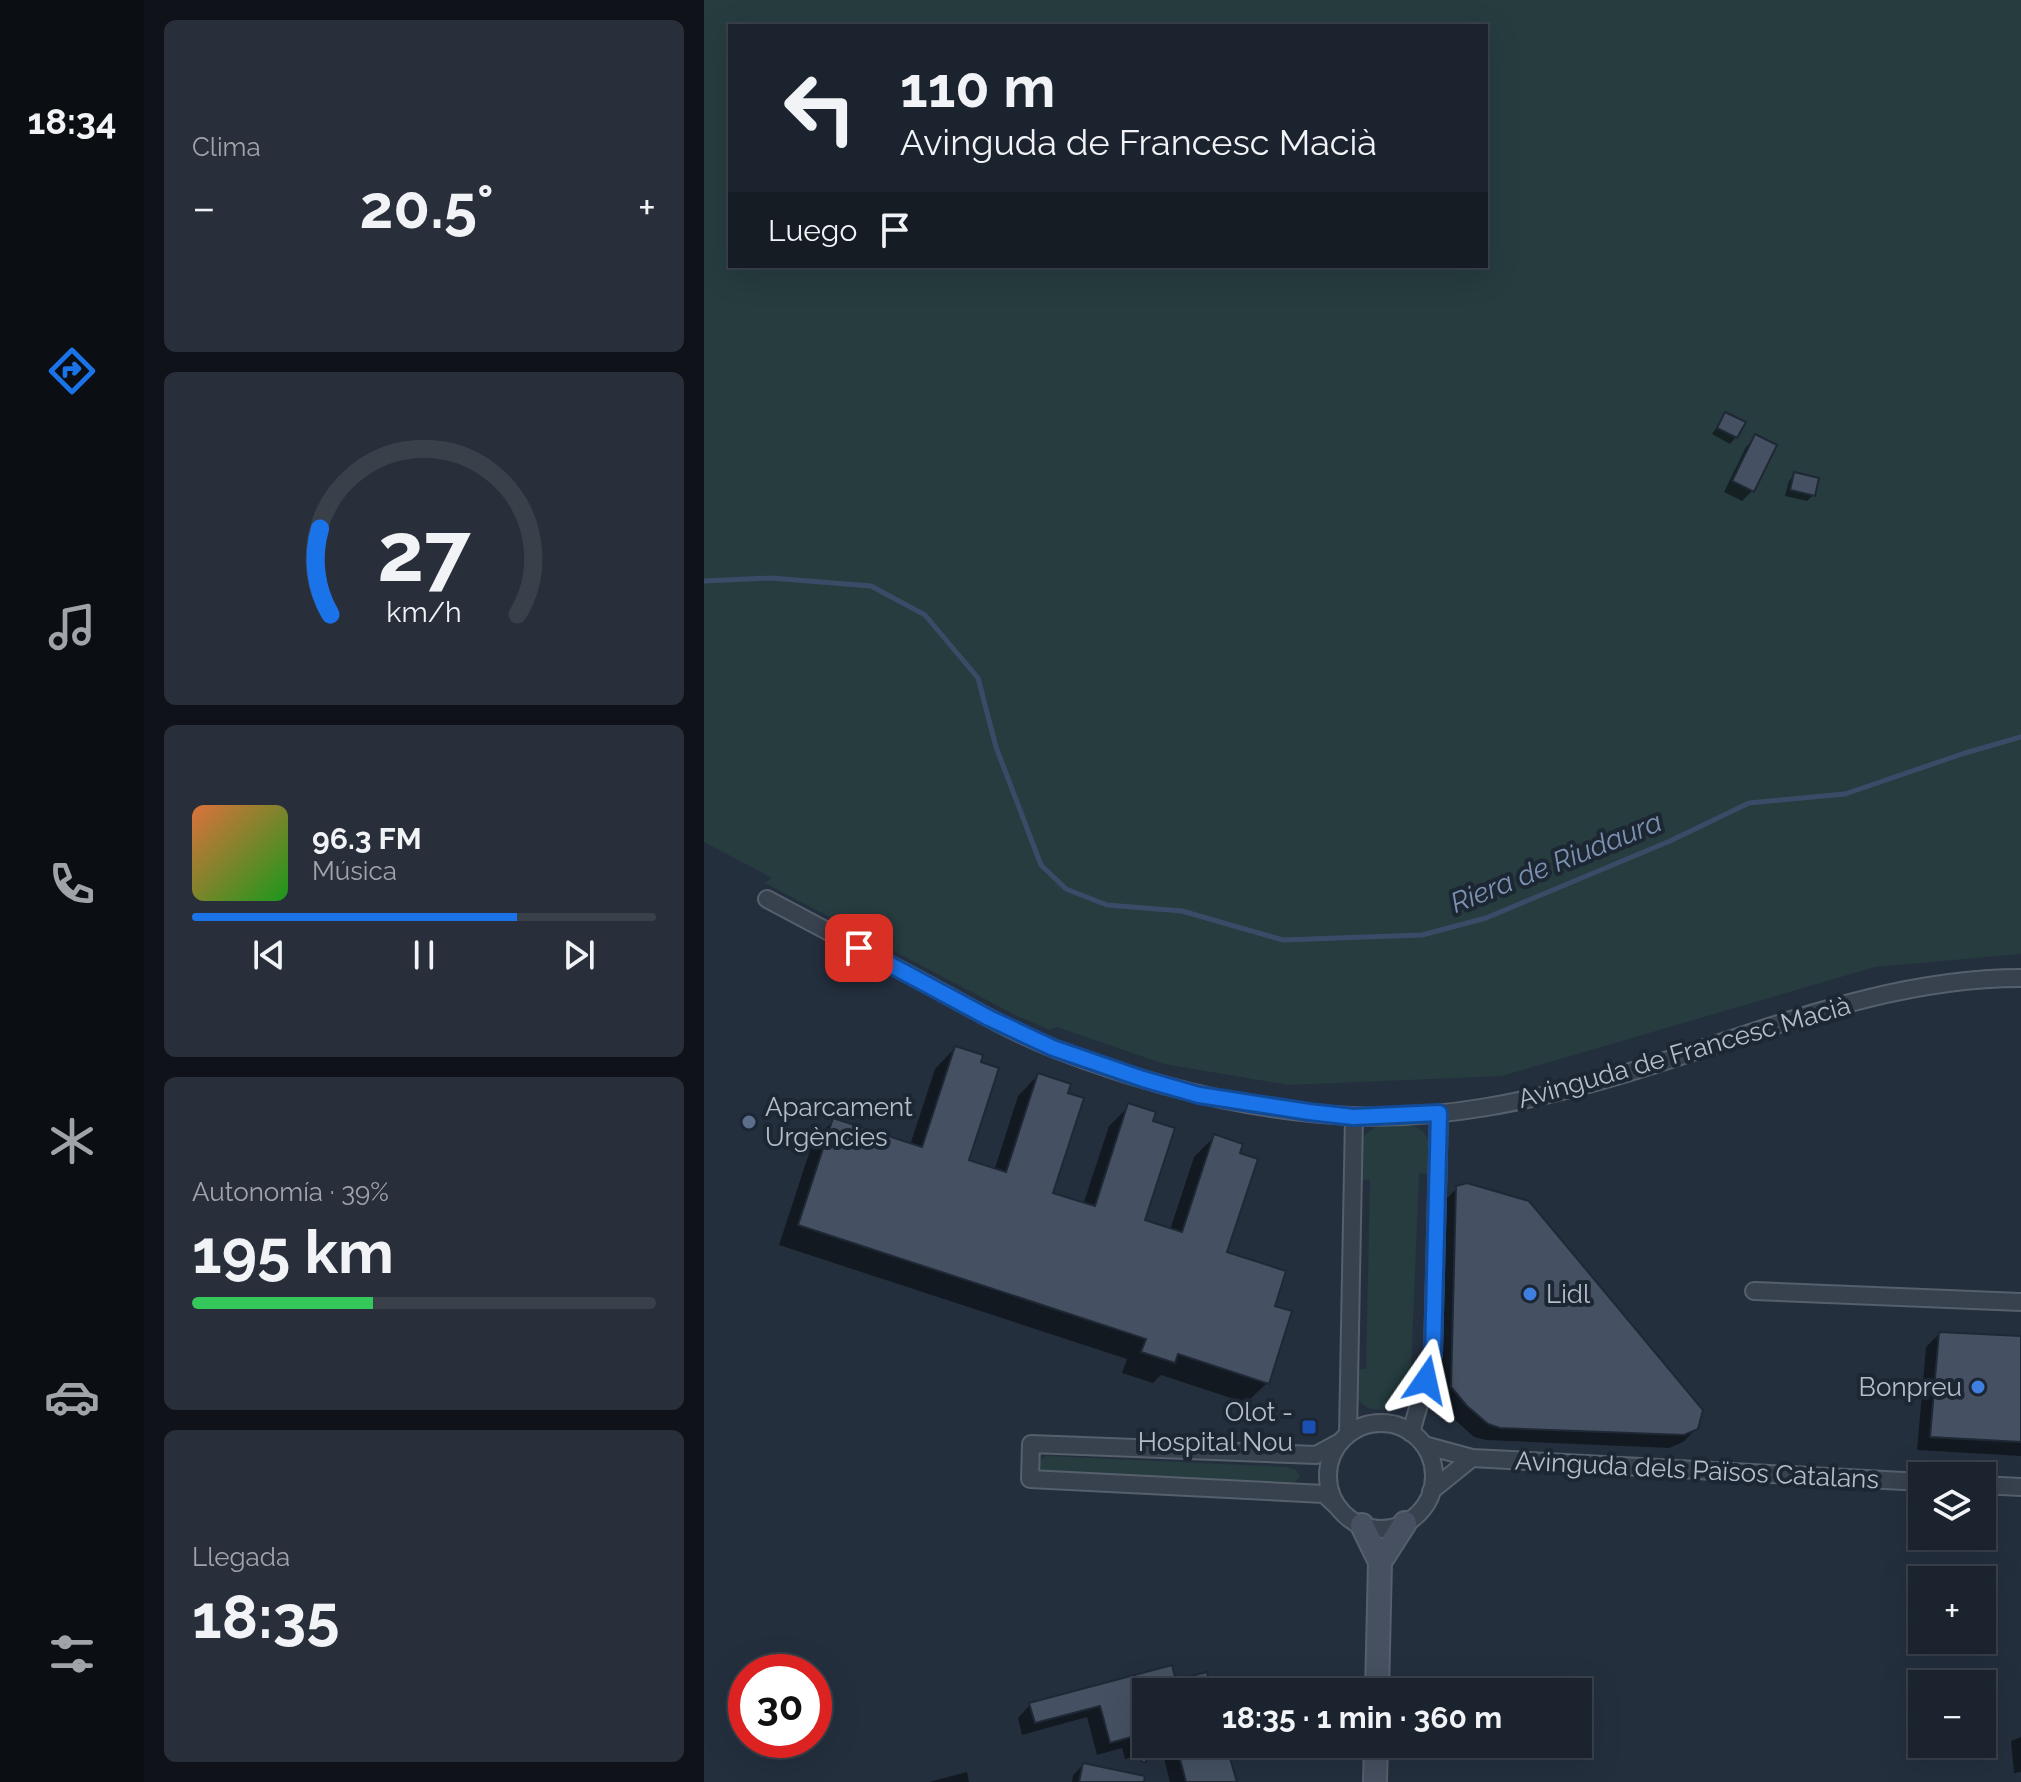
<!DOCTYPE html>
<html lang="es">
<meta charset="utf-8">
<style>
body{margin:0;font-family:Raleway,sans-serif;background:#282f3a;color:#f1f3f6;height:100vh;display:flex;flex-direction:column;font-size:30px;white-space:nowrap}
*{box-sizing:border-box;margin:0}
p{font-size:26px;color:#a0a4aa}
.icon{flex:none;width:44px;height:44px;fill:none;stroke:currentColor;stroke-width:2;stroke-linecap:round;stroke-linejoin:round}
.map{position:relative;flex:1;overflow:hidden}
.drawer{display:flex;flex-direction:column;gap:20px;padding:20px;background:#0f1319;width:560px}
.drawer>*{flex:none}
.guide{position:absolute;left:24px;top:24px;width:760px;height:244px;border-radius:0px;box-shadow:0 8px 32px #0002,0 0 0 2px #39404a;background:#1b232e;color:#f1f3f6;overflow:hidden}
.controls{position:absolute;left:1204px;top:1462px;display:grid;gap:16px}
.controls a{display:grid;place-items:center;width:88px;height:88px;border-radius:0px;background:#1b232e;box-shadow:0 8px 32px #0002,0 0 0 2px #39404a;font-size:40px}
.speed{position:absolute;left:24px;top:1654px;display:flex;gap:16px;font-size:40px;font-weight:700;text-align:center}
.speed>*{display:grid;place-content:center;width:104px;height:104px;border-radius:50%;background:#1b232e;box-shadow:0 8px 32px #0002,0 0 0 2px #39404a;line-height:1}
.speed .limit{border:12px solid #d22;background:#fff;color:#111}
.pin{position:absolute;display:grid;place-items:center;width:68px;height:68px;color:#fff;margin:-34px;border-radius:16px;box-shadow:0 4px 12px #0006}
.me{position:absolute;width:88px;margin:-44px;rotate:11deg;stroke-linejoin:round;filter:drop-shadow(0 0 6px #0008)}
.turn{display:flex;align-items:center;gap:28px;height:168px;padding:0 40px;font-size:36px}
.turn .icon{width:104px;height:104px;stroke-width:2.5}
.turn b{display:block;font-size:56px;line-height:68px}
.then{display:flex;align-items:center;height:76px;padding:0 40px;background:#0003;gap:16px;font-size:30px}
.big{font-size:60px;font-weight:700;line-height:1.1}
.drawer .tile{flex:1;display:flex;flex-direction:column;justify-content:center;gap:12px;min-width:0;padding:0 28px;border-radius:12px;background:#282f3a}
.drawer .dial{align-items:center;gap:0}
.dial svg{height:208px;overflow:visible;fill:none;stroke:#39404a;stroke-width:7;stroke-linecap:round;text-anchor:middle}
.dial text{fill:#f1f3f6;stroke:none}
.song{display:flex;align-items:center;gap:24px}
.cover{width:96px;height:96px;border-radius:12px;background:linear-gradient(135deg,hsl(20 70% 55%),hsl(120 70% 35%))}
.played{height:8px;border-radius:4px;background:linear-gradient(90deg,#1a73e8 70%,#39404a 70%)}
.keys{display:flex;justify-content:space-around;direction:ltr}
.heat{display:flex;justify-content:space-between;align-items:center;font-size:44px;direction:ltr}
.charge{height:12px;border-radius:6px;background:linear-gradient(90deg,#34c759 39%,#39404a 0)}
.trip{position:absolute;left:428px;top:1678px;width:460px;height:80px;border-radius:0px;background:#1b232e;box-shadow:0 8px 32px #0002,0 0 0 2px #39404a;font-weight:700;line-height:80px;text-align:center}
main{display:flex;flex:1;min-height:0}
.tab-bar{display:flex;flex-direction:column;width:144px;justify-content:space-around;align-items:center;background:#0b0e12;color:#a0a4aa}
.tab-bar .icon{width:56px;height:56px}
.tab-bar .active{color:#1a73e8}
.tab-bar b{font-size:36px;color:#f1f3f6}
.map>svg:first-child{display:block}
</style>
<main>
<nav class="tab-bar">
<b>18:34</b>
<svg class="icon active" aria-label="directions" viewBox="0 0 24 24"><path d="M12 3l9 9-9 9-9-9zM9 14v-3h6M13 9l2 2-2 2"/></svg>
<svg class="icon" aria-label="music" viewBox="0 0 24 24"><path d="M9 18V5l10-2v13"/><circle cx="6" cy="18" r="3"/><circle cx="16" cy="16" r="3"/></svg>
<svg class="icon" aria-label="phone" viewBox="0 0 24 24"><path d="M5 4h4l2 5-3 2q2 4 5 5l2-3 5 2v4C11 20 4 13 5 4z"/></svg>
<svg class="icon" aria-label="climate" viewBox="0 0 24 24"><path d="M12 3v18M4 7l16 10M4 17L20 7"/></svg>
<svg class="icon" aria-label="car" viewBox="0 0 24 24"><path d="M5 17H2v-5l4-1 3-4h7l3 4 3 1v5h-3M9 17h6M6 11h13"/><circle cx="7" cy="17" r="2"/><circle cx="17" cy="17" r="2"/></svg>
<svg class="icon" aria-label="filters" viewBox="0 0 24 24"><path d="M4 7h16M4 17h16"/><circle cx="9" cy="7" r="2"/><circle cx="15" cy="17" r="2"/></svg>
</nav>
<section class="drawer">
<div class="tile"><p>Clima</p>
<div class="heat"><a>−</a><b class="big">20.5°</b><a>+</a></div>
</div>
<div class="tile dial"><svg viewBox="0 0 100 80">
<path d="M14 69A42 42 0 1 1 86 69"/>
<path d="M14 69A42 42 0 0 1 10 36" stroke="#1a73e8"/>
<text x="50" y="56" font-size="32" font-weight="700">27</text>
<text x="50" y="72" font-size="11">km/h</text>
</svg></div>
<div class="tile">
<div class="song"><i class="cover"></i><div><b>96.3 FM</b><p>Música</p></div></div>
<div class="played"></div>
<div class="keys"><svg class="icon" aria-label="previous" viewBox="0 0 24 24"><path d="M18 5L8 12l10 7zM5 5v14"/></svg><svg class="icon" aria-label="pause" viewBox="0 0 24 24"><path d="M8 5v14M16 5v14"/></svg><svg class="icon" aria-label="next" viewBox="0 0 24 24"><path d="M6 5l10 7-10 7zM19 5v14"/></svg></div>
</div>
<div class="tile"><p>Autonomía · 39%</p><b class="big">195 km</b><div class="charge"></div></div>
<div class="tile"><p>Llegada</p><b class="big">18:35</b></div>
</section>
<div class="map">
<svg width="1317" height="1782" viewBox="0 0 1317 1782">
<rect width="100%" height="100%" fill="#242f3e"/>
<path fill="#263c3f" fill-rule="evenodd" d="M 0,0 L 1317,0 L 1317,954 L 1171,967 L 798,1076 L 585,1085 L 460,1064 L 353,1027 L 346,1030 L 313,1016 L 61,883 L 68,878 L 0,842 ZM 26,26 L 782,26 L 782,266 L 26,266 Z
M 705,1124 L 719,1131 L 726,1143 L 725,1173 L 715,1174 L 707,1370 L 717,1374 C 713,1382 710,1391 704,1397 C 693,1411 661,1417 653,1396 C 650,1389 652,1378 652,1369 L 662,1369 L 666,1180 L 656,1180 C 658,1131 653,1126 705,1124 Z
M 343,1456 L 582,1467 L 592,1470 L 596,1476 L 588,1486 L 343,1474 L 336,1468 L 336,1460 Z"/>
<path fill="#0007" d="M 1022,414 L 1032,437 L 1026,444 L 1008,434 Z
M 1052,437 L 1048,491 L 1038,501 L 1020,492 L 1042,447 Z
M 1091,474 L 1109,495 L 1103,501 L 1081,496 L 1085,481 Z
M 251,1048 L 262,1162 L 290,1171 L 314,1096 L 334,1075 L 347,1194 L 379,1205 L 405,1126 L 425,1106 L 438,1221 L 466,1230 L 490,1157 L 510,1137 L 521,1254 L 568,1307 L 563,1383 L 542,1403 L 457,1375 L 449,1383 L 418,1373 L 423,1359 L 75,1245 L 109,1141 L 130,1120 L 206,1145 L 231,1069 Z
M 753,1188 L 993,1428 L 979,1442 L 965,1448 L 782,1440 L 770,1437 L 750,1419 L 735,1402 L 739,1202 Z
M 1235,1334 L 1317,1338 L 1317,1456 L 1213,1450 L 1222,1347 Z
M 471,1683 L 506,1692 L 442,1692 L 442,1744 L 520,1744 L 531,1782 L 466,1782 L 458,1750 L 421,1759 L 418,1748 L 393,1755 L 383,1717 L 318,1735 L 314,1718 L 326,1705 Z
M 560,1686 L 562,1692 L 539,1692 Z
M 1317,1737 L 1317,1772 L 1310,1773 L 1307,1741 Z
M 537,1744 L 573,1744 L 565,1752 L 541,1758 Z
M 379,1765 L 423,1782 L 368,1782 L 369,1775 Z
M 263,1772 L 265,1782 L 225,1782 Z"/>
<g fill="none" stroke-linecap="round" stroke-linejoin="round">
<path stroke="#394c67" stroke-width="5" d="M 0,581 L 67,578 L 167,586 L 221,615 L 274,678 L 292,747 L 337,865 L 362,889 L 403,905 L 478,911 L 579,940 L 718,935 L 782,918 L 966,841 L 1045,803 L 1141,794 L 1261,753 L 1317,737"/>
</g>
<path fill="#455162" stroke="#1f2835" stroke-width="2" d="M 1021,412 L 1042,422 L 1033,438 L 1013,428 Z
M 1051,434 L 1073,445 L 1050,492 L 1028,481 Z
M 1090,472 L 1115,478 L 1111,496 L 1086,490 Z
M 251,1046 L 279,1055 L 277,1062 L 295,1068 L 265,1160 L 302,1172 L 334,1073 L 367,1084 L 364,1093 L 380,1098 L 349,1193 L 391,1206 L 424,1103 L 452,1112 L 449,1121 L 471,1128 L 441,1220 L 478,1232 L 510,1134 L 539,1144 L 536,1153 L 554,1159 L 523,1252 L 582,1271 L 571,1306 L 588,1311 L 565,1384 L 474,1354 L 471,1363 L 437,1352 L 442,1339 L 94,1225 L 129,1118 L 218,1147 Z
M 763,1183 L 825,1201 L 999,1410 L 994,1429 L 980,1435 L 796,1428 L 784,1424 L 763,1406 L 747,1387 L 752,1186 Z
M 1235,1332 L 1317,1336 L 1317,1442 L 1226,1437 Z
M 468,1665 L 472,1680 L 503,1672 L 508,1692 L 442,1692 L 442,1762 L 438,1762 L 431,1736 L 406,1743 L 396,1706 L 331,1723 L 325,1703 Z
M 472,1744 L 522,1744 L 533,1782 L 482,1782 Z
M 379,1763 L 441,1776 L 440,1782 L 375,1782 Z"/>
<g fill="none" stroke-linecap="round" stroke-linejoin="round">
<g stroke="#565f6c" stroke-width="20">
<path id="street" d="M 63,899 C 115,927 168,955 221,983 C 263,1006 306,1031 351,1049 C 444,1085 545,1111 646,1116 C 736,1121 828,1101 913,1076 C 1046,1037 1176,978 1317,978
M 1050,1291 L 1317,1302
M624 1476a53 53 0 1 1 106 0a53 53 0 1 1-106 0Z
M 707,1433 L 729,1354 L 735,1113
M 644,1434 L 650,1117
M 720,1445 L 768,1458 L 1218,1482
M 1278,1485 L 1317,1487
M 727,1491 L 768,1458
M 636,1509 L 620,1494 L 326,1479 L 327,1444 L 612,1455 L 636,1442"/>
</g>
<g stroke="#565f6c" stroke-width="26">
<path id="secondary" d="M 658,1525 L 676,1562 L 673,1692
M 676,1562 L 701,1523
M 671,1782 L 672,1744"/>
</g>
<use href="#street" stroke="#38414e" stroke-width="16"/>
<use href="#secondary" stroke="#465061" stroke-width="22"/>
</g>
<g fill="none" stroke-linecap="round" stroke-linejoin="round">
<g stroke="#114b97" stroke-width="20">
<path id="route" d="M 155,948 L 285,1018 L 349,1048 L 439,1079 L 495,1095 L 605,1112 L 650,1117 L 735,1113 L 729,1354 L 722,1380"/>
</g>
<use href="#route" stroke="#1a73e8" stroke-width="14"/>
</g>
<circle fill="#5c6f8a" stroke="#1d2633" stroke-width="3" cx="45" cy="1122" r="8"/>
<g fill="#3f7fe0" stroke="#1d2633" stroke-width="3">
<circle cx="826" cy="1294" r="8"/>
<circle cx="1274" cy="1387" r="8"/>
</g>
<rect fill="#1a4fb4" stroke="#1d2633" stroke-width="3" x="597" y="1419" width="16" height="16" rx="4"/>
<g text-anchor="middle" stroke-width="8" stroke-linejoin="round" paint-order="stroke">
<g font-size="26" fill="#b4bcc9" stroke="#1d2633">
<text transform="translate(980 1052) rotate(-16)" y="9">Avinguda de Francesc Macià</text>
<text transform="translate(993 1470) rotate(3)" y="9">Avinguda dels Països Catalans</text>
</g>
<g font-size="26" fill="#b4bcc9" stroke="#1d2633" text-anchor="start">
<text x="61" y="1116">Aparcament<tspan x="61" dy="30">Urgències</tspan></text>
<text x="842" y="1303">Lidl</text>
<text x="1258" y="1396" text-anchor="end">Bonpreu</text>
<text x="589" y="1421" text-anchor="end">Olot -<tspan x="589" dy="30">Hospital Nou</tspan></text>
</g>
<g font-size="28" font-style="italic" fill="#7c92b1" stroke="#1d2633">
<text transform="translate(852 862) rotate(-22)" y="10">Riera de Riudaura</text>
</g>
</g>
</svg>
<div class="controls">
<a><svg class="icon" aria-label="layers" viewBox="0 0 24 24"><path d="M12 4l9 5-9 5-9-5zM3 14l9 5 9-5"/></svg></a>
<a>+</a>
<a>−</a>
</div>
<div class="speed"><div class="limit">30</div></div>
<div class="pin" style="left:155px;top:948px;background:#d93025"><svg class="icon" aria-label="arrive" viewBox="0 0 24 24"><path d="M6 21V4h12l-3 4 3 4H6"/></svg></div>
<svg class="me" style="left:722px;top:1380px" viewBox="-20 -20 40 40"><path d="M0-17L14 15 0 8-14 15z" fill="#1a73e8" stroke="#fff" stroke-width="4"/></svg>
<div class="trip">18:35 · 1 min · 360 m</div>
<div class="guide">
<div class="turn"><svg class="icon" aria-label="left" viewBox="0 0 24 24"><path d="M17 20v-9H6M10 6l-5 5 5 5"/></svg><div><b>110 m</b>Avinguda de Francesc Macià</div></div>
<div class="then">Luego<svg class="icon" aria-label="arrive" viewBox="0 0 24 24"><path d="M6 21V4h12l-3 4 3 4H6"/></svg></div>
</div>
</div>
</main>
